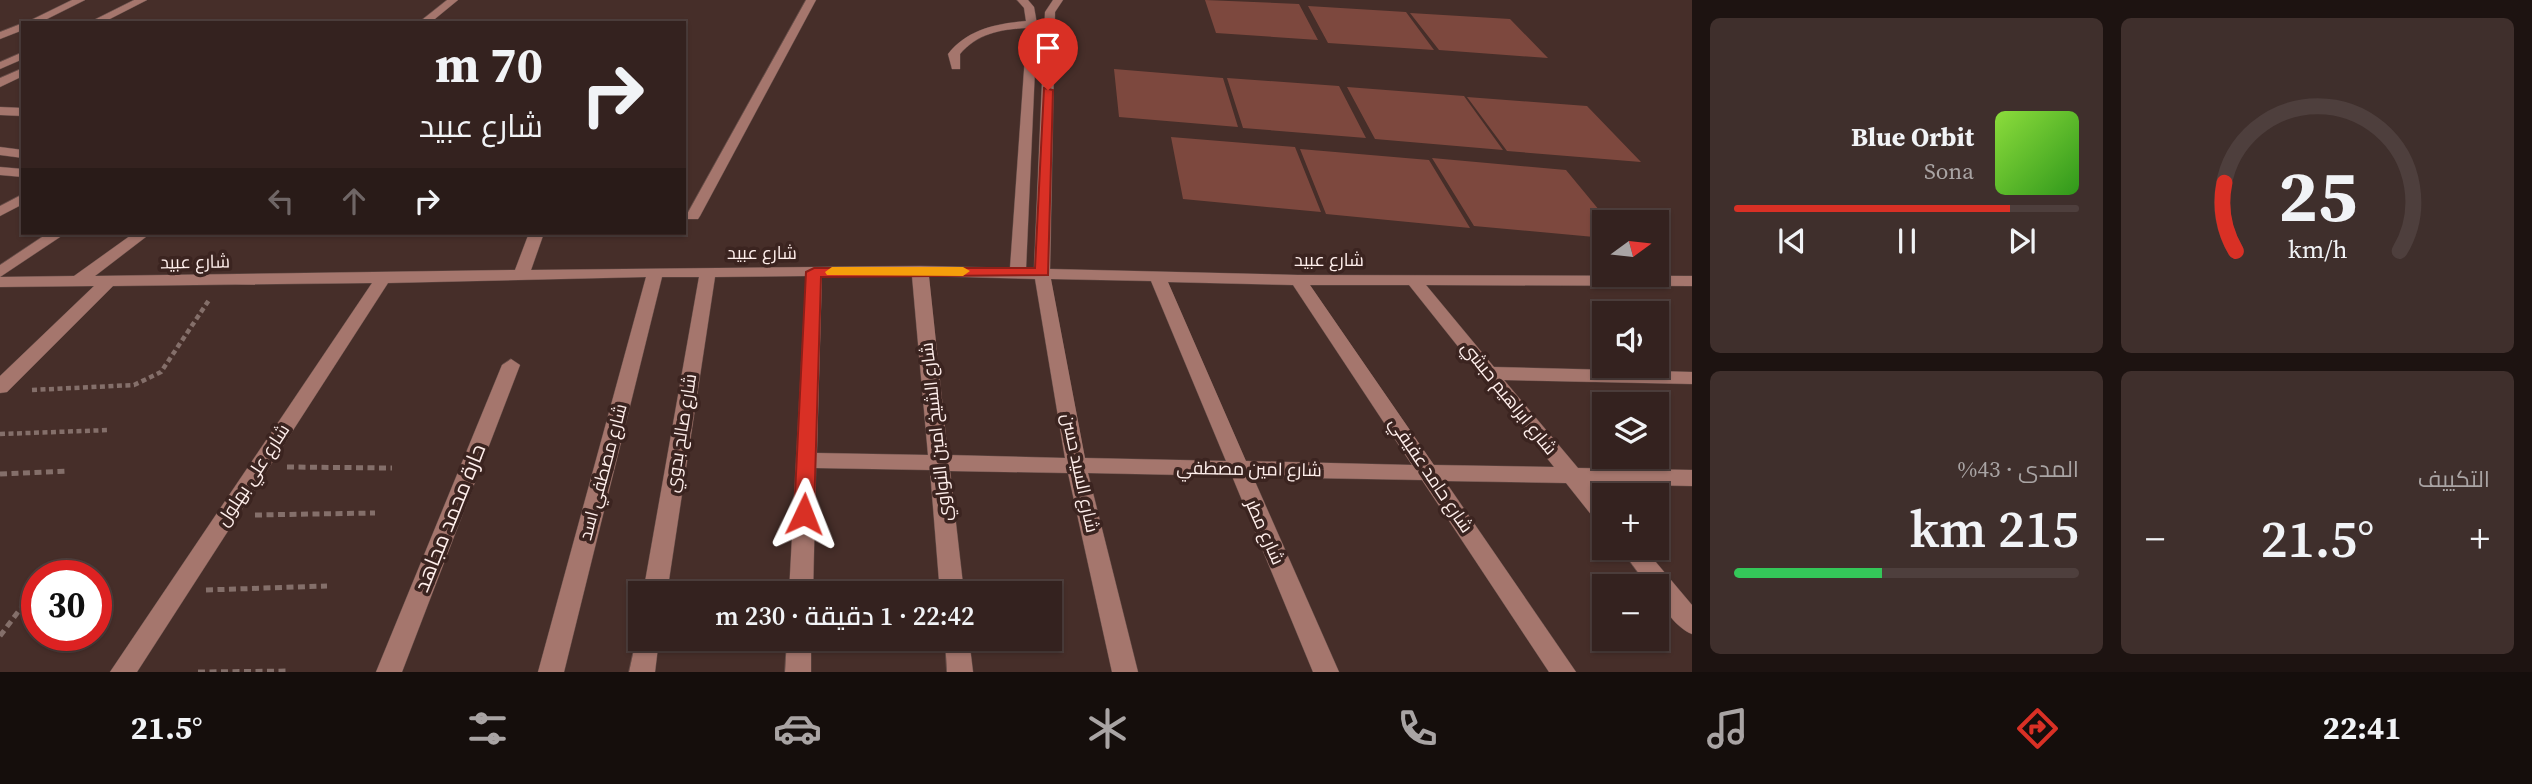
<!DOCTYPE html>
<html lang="ar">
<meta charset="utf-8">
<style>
body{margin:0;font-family:"Source Serif 4",Cairo,serif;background:#3f2f2c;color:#f1f3f6;direction:rtl;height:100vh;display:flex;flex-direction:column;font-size:26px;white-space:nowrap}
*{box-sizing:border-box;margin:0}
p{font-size:23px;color:#a9a4a4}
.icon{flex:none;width:38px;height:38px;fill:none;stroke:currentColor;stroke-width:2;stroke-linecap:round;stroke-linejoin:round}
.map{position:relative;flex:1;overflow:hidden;direction:ltr}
.side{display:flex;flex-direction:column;gap:18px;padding:18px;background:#1d1311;width:840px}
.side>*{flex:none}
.guide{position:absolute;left:21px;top:21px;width:665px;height:214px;border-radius:0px;box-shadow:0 2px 5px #0004,0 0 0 2px #4e3f3d;direction:rtl;background:#34221f;color:#f1f3f6;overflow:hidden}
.needle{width:46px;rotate:75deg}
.buttons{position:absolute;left:1592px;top:210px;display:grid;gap:14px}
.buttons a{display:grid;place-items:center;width:77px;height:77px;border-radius:0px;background:#34221f;box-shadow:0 2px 5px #0004,0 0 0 2px #4e3f3d;font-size:35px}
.speed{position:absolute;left:21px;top:560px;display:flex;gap:14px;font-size:35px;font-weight:700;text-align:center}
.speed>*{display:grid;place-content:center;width:91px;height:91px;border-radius:50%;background:#34221f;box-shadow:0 2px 5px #0004,0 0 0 2px #4e3f3d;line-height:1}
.speed .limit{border:10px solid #d22;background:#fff;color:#111}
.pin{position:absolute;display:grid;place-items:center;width:60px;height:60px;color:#fff;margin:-72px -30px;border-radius:50% 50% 50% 0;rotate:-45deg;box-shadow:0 0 7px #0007}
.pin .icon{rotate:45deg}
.me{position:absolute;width:77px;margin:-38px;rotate:2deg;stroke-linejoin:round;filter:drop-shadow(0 0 5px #0008)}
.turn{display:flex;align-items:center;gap:24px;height:147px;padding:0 28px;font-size:32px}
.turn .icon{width:91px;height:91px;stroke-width:2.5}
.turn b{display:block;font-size:49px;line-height:60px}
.lanes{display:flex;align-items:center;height:66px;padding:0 28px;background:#0003;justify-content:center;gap:35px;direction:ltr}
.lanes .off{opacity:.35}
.big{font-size:52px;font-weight:600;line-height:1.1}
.side .widget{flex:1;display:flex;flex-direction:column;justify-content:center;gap:10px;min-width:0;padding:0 24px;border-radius:10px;background:#3f2f2c}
.side .dial{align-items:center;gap:0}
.dial svg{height:182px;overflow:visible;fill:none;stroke:#4e3f3d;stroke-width:7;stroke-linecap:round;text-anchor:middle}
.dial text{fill:#f1f3f6;stroke:none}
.song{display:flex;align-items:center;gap:21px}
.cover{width:84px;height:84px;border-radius:10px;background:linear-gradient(135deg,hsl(90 70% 55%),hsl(110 70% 35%))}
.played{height:7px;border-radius:4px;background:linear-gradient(90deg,#d93025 80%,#4e3f3d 80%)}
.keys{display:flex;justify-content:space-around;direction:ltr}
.heat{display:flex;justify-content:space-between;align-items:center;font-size:38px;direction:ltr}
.charge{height:10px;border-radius:5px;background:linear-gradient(90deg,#34c759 43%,#4e3f3d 0)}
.side .tiles{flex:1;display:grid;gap:18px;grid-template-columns:repeat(2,1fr)}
.trip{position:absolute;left:628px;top:581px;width:434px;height:70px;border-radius:0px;background:#34221f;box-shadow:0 2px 5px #0004,0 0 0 2px #4e3f3d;font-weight:600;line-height:70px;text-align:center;direction:rtl}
.tab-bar{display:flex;height:112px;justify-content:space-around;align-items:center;background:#150e0c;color:#a9a4a4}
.tab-bar .icon{width:49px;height:49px}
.tab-bar .selected{color:#d93025}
.tab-bar b{font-size:32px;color:#f1f3f6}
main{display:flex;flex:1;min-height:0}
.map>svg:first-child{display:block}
</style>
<main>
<section class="side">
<div class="tiles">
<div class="widget dial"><svg viewBox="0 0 100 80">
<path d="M14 69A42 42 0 1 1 86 69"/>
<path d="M14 69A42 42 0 0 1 9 39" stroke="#d93025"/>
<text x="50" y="56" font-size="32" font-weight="700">25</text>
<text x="50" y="72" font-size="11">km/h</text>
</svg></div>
<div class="widget">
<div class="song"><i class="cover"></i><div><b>Blue Orbit</b><p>Sona</p></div></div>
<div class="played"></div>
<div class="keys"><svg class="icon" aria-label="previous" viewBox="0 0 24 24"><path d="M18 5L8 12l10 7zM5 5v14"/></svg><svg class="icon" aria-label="pause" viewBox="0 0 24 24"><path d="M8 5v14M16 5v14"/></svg><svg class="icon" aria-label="next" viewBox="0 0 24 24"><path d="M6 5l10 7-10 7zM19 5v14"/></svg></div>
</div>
<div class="widget"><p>التكييف</p>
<div class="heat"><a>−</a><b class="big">21.5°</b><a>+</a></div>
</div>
<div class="widget"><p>المدى · 43%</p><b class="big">215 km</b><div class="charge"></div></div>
</div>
</section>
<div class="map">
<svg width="1692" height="672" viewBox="0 0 1692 672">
<rect width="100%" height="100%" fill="#462e29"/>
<path fill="#7d483e" d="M 1205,0 L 1299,4 L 1318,40 L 1216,33 Z
M 1308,6 L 1406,12 L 1434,50 L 1328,43 Z
M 1410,13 L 1510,19 L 1548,58 L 1439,50 Z
M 1114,69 L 1223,78 L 1238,127 L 1119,117 Z
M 1227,78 L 1339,86 L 1366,138 L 1243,128 Z
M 1347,87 L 1464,96 L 1503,150 L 1375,139 Z
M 1467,97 L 1587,106 L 1641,162 L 1507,151 Z
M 1171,137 L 1295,147 L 1321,212 L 1183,199 Z
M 1300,149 L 1429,160 L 1470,228 L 1326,214 Z
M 1432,158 L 1566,170 L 1609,222 L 1605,222 L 1605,238 L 1474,226 Z"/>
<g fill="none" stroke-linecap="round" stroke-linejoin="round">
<g stroke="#644d48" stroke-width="1">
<path id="minor" d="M 72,0 L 85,0 L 39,23 L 25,23 Z
M 134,0 L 147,0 L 102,23 L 88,23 Z
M 447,0 L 458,0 L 430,23 L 418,23 Z
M 806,0 L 816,0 L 700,216 L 698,219 L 688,219 L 686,216 Z
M 1017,0 L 1028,0 L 1034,7 L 1037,24 L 1026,269 L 1034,269 L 1045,12 L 1053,0 L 1063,0 L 1055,12 L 1050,269 L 1298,275 L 1692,276 L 1692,286 L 1426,285 L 1494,367 L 1692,372 L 1692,384 L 1504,380 L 1578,468 L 1692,470 L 1692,486 L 1591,484 L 1605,500 L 1605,524 L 1597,522 L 1566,483 L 1445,481 L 1576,672 L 1549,672 L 1422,480 L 1253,477 L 1339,672 L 1313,672 L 1232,476 L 1088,473 L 1138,672 L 1112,672 L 1068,473 L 950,471 L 964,593 L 940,593 L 930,470 L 816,468 L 813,593 L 789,593 L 806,276 L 715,277 L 667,593 L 643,593 L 699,277 L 662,277 L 564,672 L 538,672 L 646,277 L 388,283 L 137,672 L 110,672 L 372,283 L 113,286 L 7,392 L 0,393 L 0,376 L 94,286 L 0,287 L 0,277 L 74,276 L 134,233 L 151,233 L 95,276 L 515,270 L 529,233 L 544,233 L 531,270 L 920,266 L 1010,268 L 1027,28 C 1000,29 977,34 960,54 L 960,69 L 952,69 L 948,54 C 968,29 996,24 1026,21 L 1024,8 ZM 822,276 L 912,276 L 928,455 L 817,453 ZM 929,276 L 1035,279 L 1065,458 L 948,455 ZM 1051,279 L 1151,281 L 1226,461 L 1085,458 ZM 1168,282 L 1293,285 L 1412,465 L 1246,461 ZM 1310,285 L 1409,285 L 1554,467 L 1434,465 Z
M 23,23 L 23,30 L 0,39 L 0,32 Z
M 23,52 L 23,59 L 0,69 L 0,62 Z
M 23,68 L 23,76 L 0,87 L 0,78 Z
M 0,107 L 23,108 L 23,116 L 0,115 Z
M 0,147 L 23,150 L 23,158 L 0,155 Z
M 0,167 L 23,169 L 23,177 L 0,175 Z
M 23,194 L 23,204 L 0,216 L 0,206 Z
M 48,233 L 66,233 L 0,277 L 0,265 Z
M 511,359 L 520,365 L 402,672 L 376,672 L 502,365 Z
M 1620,548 L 1644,548 L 1692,605 L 1692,634 C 1676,628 1657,603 1657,586 L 1648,586 Z
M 638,631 L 640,631 L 640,639 L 659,639 L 655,672 L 629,672 Z
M 787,639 L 811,639 L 811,672 L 785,672 Z
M 945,639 L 969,639 L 973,672 L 947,672 Z"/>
</g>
<path stroke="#846f6a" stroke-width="4.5" stroke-dasharray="5 3.5" stroke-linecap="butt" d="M 32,390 L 134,385 L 161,372 L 209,300
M 0,434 L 110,430"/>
<path stroke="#846f6a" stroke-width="5" stroke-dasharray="7 4.5" stroke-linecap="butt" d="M 287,467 L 392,468
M 0,474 L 68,471
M 255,515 L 375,513
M 206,590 L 327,586
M 0,636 L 30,596
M 198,672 L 290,671"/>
<use href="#minor" fill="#a5766d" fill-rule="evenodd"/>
</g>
<path fill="#d93025" stroke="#8d1f18" stroke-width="2" d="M 1044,88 L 1053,90 L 1048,275 L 821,277 L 814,514 L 811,519 L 804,521 L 797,519 L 794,514 L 806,272 L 814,268 L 1035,268 Z"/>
<path fill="#f59e0b" d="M 832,267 L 963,267 L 970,271 L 963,276 L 827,275 L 825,272 Z"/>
<g text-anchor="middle" stroke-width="7" stroke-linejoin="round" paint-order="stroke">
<g font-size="18" fill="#ffefec" stroke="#3b2420">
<text x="762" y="259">شارع عبيد</text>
<text x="1329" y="266">شارع عبيد</text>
<text transform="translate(195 262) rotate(-1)" y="6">شارع عبيد</text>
<text transform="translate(1509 398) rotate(51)" y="6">شارع ابراهيم حبشي</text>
<text transform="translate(936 432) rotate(-96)" y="6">شارع الشيخ امين النواوي</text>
<text transform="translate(681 433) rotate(-81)" y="6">شارع صالح بدوي</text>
<text transform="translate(1249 469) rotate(1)" y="6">شارع امين مصطفي</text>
<text transform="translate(603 472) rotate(-75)" y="6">شارع مصطفي اسد</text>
<text transform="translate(1080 473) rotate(78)" y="6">شارع السيد حسن</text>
<text transform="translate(253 475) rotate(-57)" y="6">شارع علي بهلول</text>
<text transform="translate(1431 475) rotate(56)" y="6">شارع حامد عفيفي</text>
<text transform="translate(1265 532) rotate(66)" y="6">شارع مطر</text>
</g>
<g font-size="21" fill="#ffefec" stroke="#3b2420">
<text transform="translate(450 518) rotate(-68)" y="7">حارة محمد مجاهد</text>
</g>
</g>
</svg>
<div class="buttons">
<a><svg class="needle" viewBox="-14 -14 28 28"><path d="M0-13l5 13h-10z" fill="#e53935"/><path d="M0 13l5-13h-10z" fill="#a9a4a4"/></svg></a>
<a><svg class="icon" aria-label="sound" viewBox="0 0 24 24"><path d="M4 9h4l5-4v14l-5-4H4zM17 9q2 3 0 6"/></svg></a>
<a><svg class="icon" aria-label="layers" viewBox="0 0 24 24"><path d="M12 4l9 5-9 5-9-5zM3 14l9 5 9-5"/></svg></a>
<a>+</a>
<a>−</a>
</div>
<div class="speed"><div class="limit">30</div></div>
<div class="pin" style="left:1048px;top:90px;background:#d93025"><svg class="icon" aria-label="arrive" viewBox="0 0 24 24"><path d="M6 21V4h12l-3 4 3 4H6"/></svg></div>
<svg class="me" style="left:804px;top:514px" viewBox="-20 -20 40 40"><path d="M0-17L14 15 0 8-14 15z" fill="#d93025" stroke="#fff" stroke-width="4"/></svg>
<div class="trip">22:42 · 1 دقيقة · 230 m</div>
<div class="guide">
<div class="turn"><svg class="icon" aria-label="right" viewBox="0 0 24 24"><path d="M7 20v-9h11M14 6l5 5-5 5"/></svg><div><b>70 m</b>شارع عبيد</div></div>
<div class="lanes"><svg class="icon off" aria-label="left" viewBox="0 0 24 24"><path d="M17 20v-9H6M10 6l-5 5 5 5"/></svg><svg class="icon off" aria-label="ahead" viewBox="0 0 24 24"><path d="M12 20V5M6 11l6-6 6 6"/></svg><svg class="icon" aria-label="right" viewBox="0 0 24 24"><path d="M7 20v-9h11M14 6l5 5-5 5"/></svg></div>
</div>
</div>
</main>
<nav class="tab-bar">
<b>22:41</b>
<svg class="icon selected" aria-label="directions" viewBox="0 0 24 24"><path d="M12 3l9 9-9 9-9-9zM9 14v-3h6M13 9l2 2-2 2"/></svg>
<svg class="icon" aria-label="music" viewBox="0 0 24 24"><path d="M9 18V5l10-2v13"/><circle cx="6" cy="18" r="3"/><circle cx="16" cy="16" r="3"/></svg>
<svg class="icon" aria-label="phone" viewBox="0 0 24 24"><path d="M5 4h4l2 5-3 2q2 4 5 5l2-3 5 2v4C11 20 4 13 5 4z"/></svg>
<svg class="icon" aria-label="climate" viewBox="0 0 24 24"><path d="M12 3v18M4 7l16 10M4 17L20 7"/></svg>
<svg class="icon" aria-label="car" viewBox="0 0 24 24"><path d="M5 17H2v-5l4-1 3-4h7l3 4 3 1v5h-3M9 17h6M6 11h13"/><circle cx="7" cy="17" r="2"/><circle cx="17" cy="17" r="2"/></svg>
<svg class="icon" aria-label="filters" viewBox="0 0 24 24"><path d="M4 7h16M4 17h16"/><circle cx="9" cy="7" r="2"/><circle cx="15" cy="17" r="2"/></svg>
<b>21.5°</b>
</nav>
